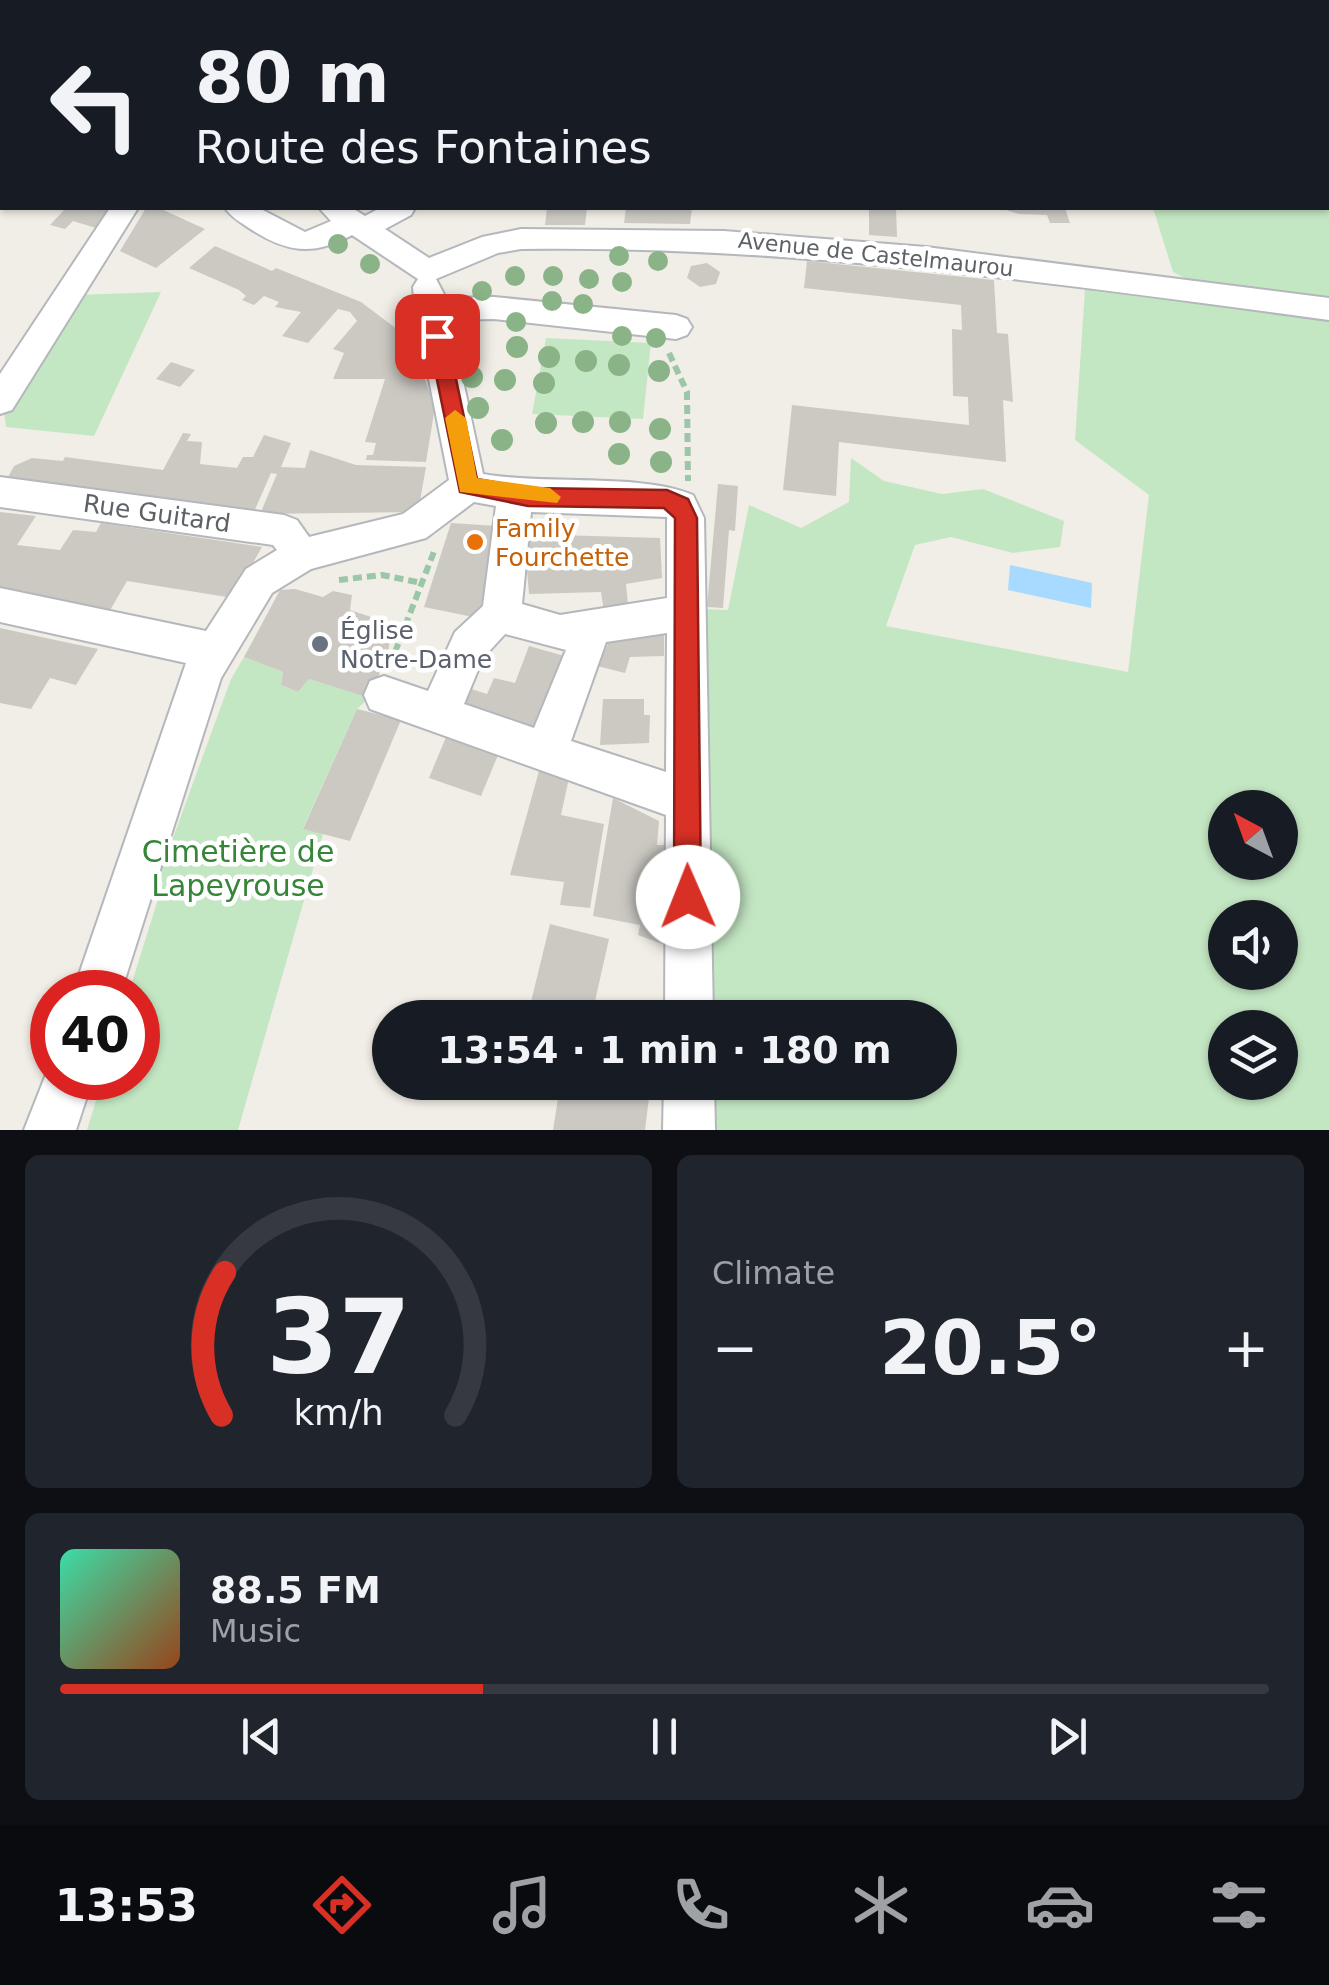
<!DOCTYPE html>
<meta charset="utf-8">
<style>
body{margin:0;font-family:"DejaVu Sans",sans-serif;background:#20242c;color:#f1f3f6;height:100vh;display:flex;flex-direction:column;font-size:38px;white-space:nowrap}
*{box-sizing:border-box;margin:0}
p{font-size:32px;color:#9ea1a6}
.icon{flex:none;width:55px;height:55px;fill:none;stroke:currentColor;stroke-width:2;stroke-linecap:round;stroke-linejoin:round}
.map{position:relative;height:1130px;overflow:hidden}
.sheet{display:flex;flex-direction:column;gap:25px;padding:25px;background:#0d0f14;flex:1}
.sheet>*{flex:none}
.top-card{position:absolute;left:0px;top:0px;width:1330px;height:210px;box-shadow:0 2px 8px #0004;background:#171b24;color:#f1f3f6;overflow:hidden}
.needle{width:65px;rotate:319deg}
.buttons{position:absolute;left:1208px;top:790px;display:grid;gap:20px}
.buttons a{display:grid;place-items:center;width:90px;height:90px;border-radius:50%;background:#171b24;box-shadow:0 2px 8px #0004;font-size:50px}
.speed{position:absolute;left:30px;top:970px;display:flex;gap:20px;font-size:50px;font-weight:700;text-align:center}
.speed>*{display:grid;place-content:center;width:130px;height:130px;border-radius:50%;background:#171b24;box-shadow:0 2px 8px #0004;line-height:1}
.speed .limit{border:15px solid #d22;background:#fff;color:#111}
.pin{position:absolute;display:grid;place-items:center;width:85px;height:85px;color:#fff;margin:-42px;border-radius:20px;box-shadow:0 5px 15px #0006}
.me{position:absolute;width:110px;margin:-55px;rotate:359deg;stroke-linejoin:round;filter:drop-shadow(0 0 8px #0008)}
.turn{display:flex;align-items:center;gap:35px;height:210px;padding:0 30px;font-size:45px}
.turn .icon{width:130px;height:130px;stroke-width:2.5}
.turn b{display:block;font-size:70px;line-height:85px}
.big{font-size:75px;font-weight:700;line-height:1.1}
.sheet .card{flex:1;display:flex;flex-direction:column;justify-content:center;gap:15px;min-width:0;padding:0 35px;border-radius:15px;background:#20242c}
.sheet .dial{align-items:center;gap:0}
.dial svg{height:260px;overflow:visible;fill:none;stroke:#363941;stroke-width:7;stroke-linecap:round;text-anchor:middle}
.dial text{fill:#f1f3f6;stroke:none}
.song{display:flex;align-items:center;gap:30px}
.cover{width:120px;height:120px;border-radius:15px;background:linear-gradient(135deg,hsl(160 70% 55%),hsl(20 70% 35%))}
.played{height:10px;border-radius:5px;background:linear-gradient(90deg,#d93025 35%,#363941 35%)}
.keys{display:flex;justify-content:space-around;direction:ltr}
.heat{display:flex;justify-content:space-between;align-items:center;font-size:55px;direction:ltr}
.sheet .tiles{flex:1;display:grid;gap:25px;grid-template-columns:1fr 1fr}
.card:last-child{grid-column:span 2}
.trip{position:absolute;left:372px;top:1000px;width:585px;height:100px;border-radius:50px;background:#171b24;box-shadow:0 2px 8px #0004;font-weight:700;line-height:100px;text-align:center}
.menu{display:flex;height:160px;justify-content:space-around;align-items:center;background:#090b0e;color:#9ea1a6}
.menu .icon{width:70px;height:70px}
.menu .active{color:#d93025}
.menu b{font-size:45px;color:#f1f3f6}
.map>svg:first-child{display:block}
</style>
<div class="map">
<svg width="1329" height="1130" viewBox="0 0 1329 1130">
<rect width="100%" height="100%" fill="#f0eee6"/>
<path fill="#c4e7c3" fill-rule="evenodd" d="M 1086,0 L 1329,1 L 1329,298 L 1187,279 L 1173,272 L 1153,208 L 1328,208 L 1328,2 Z
M 1085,289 L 1329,319 L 1329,1130 L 707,1130 L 708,1083 L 940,1082 L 940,1018 L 708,1017 L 709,717 L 701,609 L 728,610 L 749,505 L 801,528 L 849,502 L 851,458 L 884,481 L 942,494 L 983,489 L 1064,521 L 1060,547 L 1013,553 L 951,537 L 915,545 L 886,626 L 1128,672 L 1149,495 L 1075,440 ZM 1225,808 L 1280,808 L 1280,862 L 1225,862 ZM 1225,918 L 1280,918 L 1280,972 L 1225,972 ZM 1225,1028 L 1280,1028 L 1280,1082 L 1225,1082 Z
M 161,292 L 94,436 L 6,427 L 4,412 L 76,295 Z
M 546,338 L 651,343 L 643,419 L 532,414 Z
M 244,657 L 283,672 L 281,685 L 298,692 L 309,679 L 369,698 L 357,709 L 303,828 L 323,834 L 238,1130 L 87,1130 L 103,1078 L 138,1078 L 138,992 L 129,992 L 163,883 L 158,879 L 231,679 Z"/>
<path fill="#a8d9fe" d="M 1010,565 L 1092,583 L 1091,608 L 1008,590 Z"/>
<path fill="#ccc9c3" d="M 66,208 L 120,208 L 106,231 L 73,221 L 65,229 L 50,225 Z
M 146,208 L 159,208 L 205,229 L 156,268 L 120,251 Z
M 547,208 L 587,208 L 585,225 L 545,225 Z
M 626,208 L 692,208 L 690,224 L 624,223 Z
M 869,208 L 896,208 L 897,237 L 869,235 Z
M 1000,208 L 1065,208 L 1070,223 L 1050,223 L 1047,215 L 1019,214 Z
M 215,246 L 272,271 L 276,268 L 361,302 L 410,339 L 435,407 L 426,462 L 366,460 L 367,455 L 373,455 L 376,443 L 365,442 L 385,379 L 333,379 L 344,353 L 333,349 L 357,321 L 350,312 L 338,309 L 308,343 L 282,336 L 301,312 L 275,307 L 279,302 L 264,296 L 254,305 L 242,300 L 246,296 L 239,290 L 189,268 Z
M 807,261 L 994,280 L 997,333 L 1008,334 L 1013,402 L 1003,400 L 1006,462 L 839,442 L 836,496 L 783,490 L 792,405 L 969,425 L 968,397 L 953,396 L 952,329 L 962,330 L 961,305 L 804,288 Z
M 707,263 L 720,272 L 716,284 L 700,287 L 687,278 L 691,266 Z
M 171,362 L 195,370 L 180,387 L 156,379 Z
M 183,433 L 191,434 L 187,441 L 202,442 L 200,464 L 237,468 L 243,457 L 253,457 L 264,435 L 291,443 L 281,467 L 305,468 L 310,450 L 356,465 L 426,467 L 418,512 L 260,514 L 277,474 L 271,473 L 253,514 L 0,492 L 14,466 L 32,458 L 63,461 L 65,457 L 163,470 Z
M 718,484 L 738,486 L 735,531 L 729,530 L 723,608 L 707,607 Z
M 0,512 L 36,516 L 17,545 L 60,550 L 73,530 L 96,532 L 101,523 L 262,547 L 233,598 L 127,581 L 109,612 L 0,593 Z
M 451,523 L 497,526 L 497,560 L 478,618 L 424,607 Z
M 524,534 L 660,538 L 662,578 L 626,584 L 629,615 L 605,618 L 601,592 L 529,594 Z
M 295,589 L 323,597 L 333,591 L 352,595 L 350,610 L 392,624 L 388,654 L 369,698 L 309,679 L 298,692 L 281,685 L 283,672 L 244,657 L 280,590 Z
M 0,628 L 60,641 L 98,649 L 76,685 L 50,678 L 31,709 L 0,703 Z
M 664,632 L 664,656 L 630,657 L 625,673 L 597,666 L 609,642 Z
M 529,646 L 568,657 L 538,736 L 454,705 L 462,686 L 487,694 L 494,678 L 515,683 Z
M 603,699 L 644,699 L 644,715 L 650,715 L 649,743 L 600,745 Z
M 357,709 L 401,720 L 350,841 L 303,829 Z
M 446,737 L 498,755 L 481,796 L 429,778 Z
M 539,771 L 569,778 L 561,815 L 604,824 L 590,908 L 560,905 L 564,882 L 510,875 Z
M 613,798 L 659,821 L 657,845 L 669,845 L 670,947 L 638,935 L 640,925 L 593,916 Z
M 550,924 L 609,939 L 593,1010 L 567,1005 L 563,1018 L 527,1018 Z
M 560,1086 L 649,1098 L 645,1130 L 553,1130 Z"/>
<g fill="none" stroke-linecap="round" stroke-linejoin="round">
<g stroke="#b4b7bb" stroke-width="4">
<path id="minor" d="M 13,0 L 39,0 L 41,2 L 15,2 Z
M 367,0 L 402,0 L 404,2 L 369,2 Z
M 110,208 L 138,208 L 12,410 L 0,414 L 0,374 Z
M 225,208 L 259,208 L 305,232 L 331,221 L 319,208 L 352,208 L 365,216 L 380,208 L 415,208 L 411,215 L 385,229 L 429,258 L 482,237 L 521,229 L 724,231 L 926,247 L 1329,298 L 1329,320 C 1060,284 793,245 521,249 L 498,253 L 436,279 L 446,298 L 494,297 L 676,315 L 687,319 L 692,327 L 687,335 L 676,339 L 494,319 L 450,320 L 483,474 C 544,485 643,473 693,495 L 704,518 L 713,1018 L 665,1018 L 666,815 L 370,709 L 364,695 L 370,681 L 384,676 L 428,691 L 455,632 L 483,606 L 496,506 L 474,502 L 426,538 L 311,569 L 272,593 L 221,678 L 121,992 L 73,992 L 186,663 L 0,622 L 0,588 L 206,631 L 246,569 L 277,550 L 273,545 L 0,507 L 0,477 L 284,515 L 297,520 L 309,537 L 403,514 L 449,480 L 415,309 L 413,287 L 418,279 L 352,235 C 313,257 285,252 249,228 C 240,222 231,217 225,208 ZM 531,512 L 667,517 L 667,598 L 560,615 L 522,604 ZM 667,633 L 666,772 L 571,741 L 606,642 ZM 505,634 L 566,650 L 534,728 L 464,704 L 483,658 Z
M 52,1059 L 52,1078 L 93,1078 L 76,1130 L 24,1130 Z
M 664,1082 L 714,1082 L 715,1130 L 663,1130 Z"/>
</g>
<path stroke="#9bc6a7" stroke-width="6" stroke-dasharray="9 5" stroke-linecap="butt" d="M 669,353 L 687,392 L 688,481
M 339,580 L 382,575 L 422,583
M 395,652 L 435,549"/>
<path stroke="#9bc6a7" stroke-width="8" stroke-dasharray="12 6" stroke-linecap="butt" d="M 391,663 L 396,650"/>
<use href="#minor" fill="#fff" fill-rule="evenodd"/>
</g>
<g fill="#8ab487">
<circle cx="338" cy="244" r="10"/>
<circle cx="619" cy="256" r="10"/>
<circle cx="658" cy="261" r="10"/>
<circle cx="370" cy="264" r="10"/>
<circle cx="515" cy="276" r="10"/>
<circle cx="553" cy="276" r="10"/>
<circle cx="589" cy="279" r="10"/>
<circle cx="622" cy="282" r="10"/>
<circle cx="482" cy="291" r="10"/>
<circle cx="552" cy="301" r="10"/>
<circle cx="583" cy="304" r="10"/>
<circle cx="516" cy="322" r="10"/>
<circle cx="622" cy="336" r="10"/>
<circle cx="656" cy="338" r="10"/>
<circle cx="465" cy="346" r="11"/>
<circle cx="517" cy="347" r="11"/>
<circle cx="549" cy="357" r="11"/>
<circle cx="586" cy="361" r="11"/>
<circle cx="619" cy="365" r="11"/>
<circle cx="659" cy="371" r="11"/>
<circle cx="472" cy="377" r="11"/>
<circle cx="505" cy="380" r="11"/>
<circle cx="544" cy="383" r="11"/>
<circle cx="478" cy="408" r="11"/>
<circle cx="583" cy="422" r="11"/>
<circle cx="620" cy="422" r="11"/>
<circle cx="546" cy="423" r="11"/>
<circle cx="660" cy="429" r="11"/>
<circle cx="502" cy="440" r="11"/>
<circle cx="619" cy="454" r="11"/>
<circle cx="661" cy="462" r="11"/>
</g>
<path fill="#d93025" stroke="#8d1f18" stroke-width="2.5" d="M 437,329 L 447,336 L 477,479 L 528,488 L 667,490 L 688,499 L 697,518 L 701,897 L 697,907 L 688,911 L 678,907 L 674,897 L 675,518 L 664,508 L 528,506 L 460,492 L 428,336 Z"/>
<path fill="#f59e0b" d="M 455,410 L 466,418 L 477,478 L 550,488 L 561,497 L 557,503 L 460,492 L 445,418 Z"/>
<circle fill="#e8710a" stroke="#fff" stroke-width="4" cx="475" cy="542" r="10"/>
<circle fill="#6b7280" stroke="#fff" stroke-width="4" cx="320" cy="644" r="10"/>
<g text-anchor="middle" stroke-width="9" stroke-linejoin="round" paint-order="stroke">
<g font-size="22" fill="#5e6266" stroke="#fff">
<text transform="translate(876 254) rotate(6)" y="8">Avenue de Castelmaurou</text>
</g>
<g font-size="25" fill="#5e6266" stroke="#fff">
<text transform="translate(157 513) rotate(8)" y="9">Rue Guitard</text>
</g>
<g font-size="25" fill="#c56008" stroke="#fff" text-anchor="start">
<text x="495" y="537">Family<tspan x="495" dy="29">Fourchette</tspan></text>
</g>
<g font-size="25" fill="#5b616d" stroke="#fff" text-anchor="start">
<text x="340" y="639">Église<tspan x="340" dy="29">Notre-Dame</tspan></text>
</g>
<g font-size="30" fill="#368539" stroke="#fff">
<text x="238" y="862">Cimetière de<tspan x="238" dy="34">Lapeyrouse</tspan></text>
</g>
</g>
</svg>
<div class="buttons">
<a><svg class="needle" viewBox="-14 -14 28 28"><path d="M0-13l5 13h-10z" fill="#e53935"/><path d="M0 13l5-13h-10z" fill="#9ea1a6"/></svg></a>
<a><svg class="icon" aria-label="sound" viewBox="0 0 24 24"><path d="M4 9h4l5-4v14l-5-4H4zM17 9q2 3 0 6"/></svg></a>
<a><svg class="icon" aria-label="layers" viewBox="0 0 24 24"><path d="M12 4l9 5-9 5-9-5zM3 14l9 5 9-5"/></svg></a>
</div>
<div class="speed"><div class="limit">40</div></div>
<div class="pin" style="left:437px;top:336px;background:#d93025"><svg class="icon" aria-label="arrive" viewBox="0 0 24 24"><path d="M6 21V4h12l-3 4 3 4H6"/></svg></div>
<svg class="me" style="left:688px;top:897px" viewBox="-20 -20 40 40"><circle r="19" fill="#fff"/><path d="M0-13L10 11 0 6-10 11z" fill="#d93025"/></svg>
<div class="trip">13:54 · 1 min · 180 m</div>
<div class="top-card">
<div class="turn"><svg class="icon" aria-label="left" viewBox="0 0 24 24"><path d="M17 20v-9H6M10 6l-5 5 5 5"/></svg><div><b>80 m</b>Route des Fontaines</div></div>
</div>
</div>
<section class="sheet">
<div class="tiles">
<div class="card dial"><svg viewBox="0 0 100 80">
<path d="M14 69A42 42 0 1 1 86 69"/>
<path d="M14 69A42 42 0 0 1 15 25" stroke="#d93025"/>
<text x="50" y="56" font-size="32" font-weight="700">37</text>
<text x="50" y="72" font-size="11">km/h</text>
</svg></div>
<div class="card"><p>Climate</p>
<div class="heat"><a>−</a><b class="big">20.5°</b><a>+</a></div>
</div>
<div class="card">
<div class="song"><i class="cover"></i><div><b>88.5 FM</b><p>Music</p></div></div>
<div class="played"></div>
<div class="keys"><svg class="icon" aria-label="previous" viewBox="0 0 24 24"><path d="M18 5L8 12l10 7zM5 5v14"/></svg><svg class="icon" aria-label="pause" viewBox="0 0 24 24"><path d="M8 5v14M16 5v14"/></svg><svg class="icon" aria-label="next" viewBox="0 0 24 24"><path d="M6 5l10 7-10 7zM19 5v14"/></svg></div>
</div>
</div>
</section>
<nav class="menu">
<b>13:53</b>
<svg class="icon active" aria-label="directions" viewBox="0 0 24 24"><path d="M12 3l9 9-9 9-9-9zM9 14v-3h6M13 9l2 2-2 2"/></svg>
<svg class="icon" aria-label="music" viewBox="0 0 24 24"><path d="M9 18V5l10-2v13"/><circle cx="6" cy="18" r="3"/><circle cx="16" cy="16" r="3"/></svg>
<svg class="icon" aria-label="phone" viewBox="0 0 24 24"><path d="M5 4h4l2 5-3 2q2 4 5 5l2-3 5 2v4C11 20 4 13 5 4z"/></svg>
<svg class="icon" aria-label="climate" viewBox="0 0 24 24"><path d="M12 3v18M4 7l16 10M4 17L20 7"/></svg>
<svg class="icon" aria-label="car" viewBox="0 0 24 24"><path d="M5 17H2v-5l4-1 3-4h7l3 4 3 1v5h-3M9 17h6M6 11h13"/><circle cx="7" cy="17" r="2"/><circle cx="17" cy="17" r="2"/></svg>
<svg class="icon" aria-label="filters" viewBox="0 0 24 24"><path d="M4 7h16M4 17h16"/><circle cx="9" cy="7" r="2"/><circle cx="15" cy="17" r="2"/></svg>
</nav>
